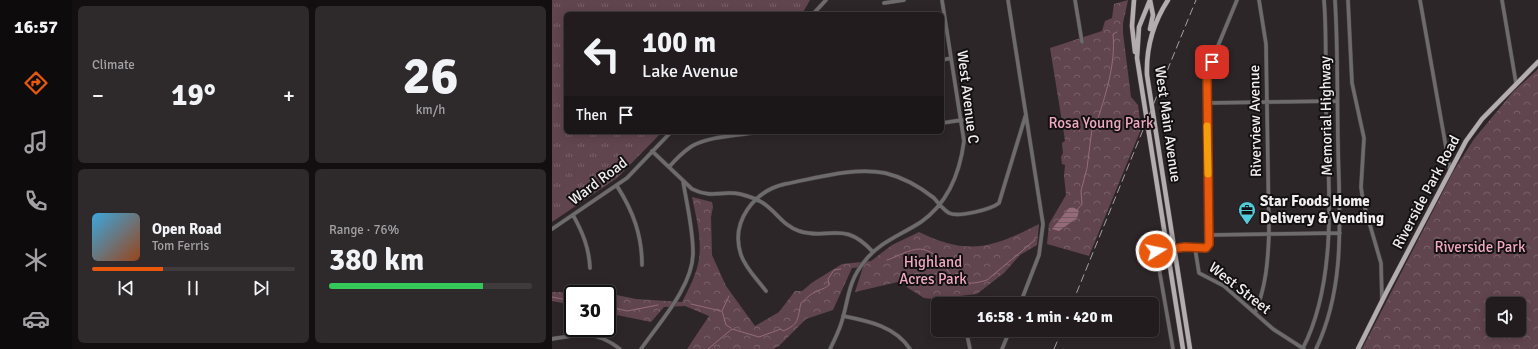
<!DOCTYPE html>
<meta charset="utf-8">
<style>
body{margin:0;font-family:Signika,sans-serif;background:#2e292b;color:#f1f3f6;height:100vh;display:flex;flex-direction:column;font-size:15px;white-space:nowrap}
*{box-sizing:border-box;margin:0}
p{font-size:13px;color:#a2a1a4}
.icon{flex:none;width:22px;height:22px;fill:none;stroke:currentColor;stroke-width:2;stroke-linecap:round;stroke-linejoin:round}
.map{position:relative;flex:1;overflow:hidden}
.side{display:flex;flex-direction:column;gap:6px;padding:6px;background:#130f10;width:480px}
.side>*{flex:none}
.top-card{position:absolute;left:12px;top:12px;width:380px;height:122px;border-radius:6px;box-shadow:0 2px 10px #0003,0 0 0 1px #3f3a3c;background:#221c1e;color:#f1f3f6;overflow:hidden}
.controls{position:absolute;left:934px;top:297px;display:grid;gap:8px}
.controls a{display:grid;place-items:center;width:40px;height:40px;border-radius:6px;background:#221c1e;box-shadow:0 2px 10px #0003,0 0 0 1px #3f3a3c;font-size:20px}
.speed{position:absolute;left:12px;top:285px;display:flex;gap:8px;font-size:20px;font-weight:700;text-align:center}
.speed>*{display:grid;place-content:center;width:52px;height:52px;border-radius:50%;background:#221c1e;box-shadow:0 2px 10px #0003,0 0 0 1px #3f3a3c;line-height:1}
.speed .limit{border:2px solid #111;border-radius:6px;background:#fff;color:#111}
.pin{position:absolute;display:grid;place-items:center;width:34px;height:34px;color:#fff;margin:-17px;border-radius:8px;box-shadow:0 2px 6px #0006}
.me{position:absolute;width:44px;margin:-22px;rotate:80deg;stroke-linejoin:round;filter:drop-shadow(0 0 3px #0008)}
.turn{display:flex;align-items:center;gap:14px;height:84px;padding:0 12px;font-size:18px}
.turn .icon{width:52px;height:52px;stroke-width:2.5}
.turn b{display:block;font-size:28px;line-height:34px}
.then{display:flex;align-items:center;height:38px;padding:0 12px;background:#0003;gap:8px;font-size:15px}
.big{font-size:30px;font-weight:800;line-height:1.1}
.side .card{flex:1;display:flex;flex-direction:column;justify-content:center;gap:6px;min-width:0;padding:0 14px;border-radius:6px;background:#2e292b}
.side .dial{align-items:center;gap:0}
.dial b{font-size:52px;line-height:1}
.song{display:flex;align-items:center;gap:12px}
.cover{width:48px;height:48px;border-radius:6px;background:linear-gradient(135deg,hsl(200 70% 55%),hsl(20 70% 35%))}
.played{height:4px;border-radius:2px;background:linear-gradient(90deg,#ea580c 35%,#3f3a3c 35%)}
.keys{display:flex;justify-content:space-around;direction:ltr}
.heat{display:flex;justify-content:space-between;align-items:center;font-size:22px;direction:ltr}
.charge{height:6px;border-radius:3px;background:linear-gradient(90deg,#34c759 76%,#3f3a3c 0)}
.side .tiles{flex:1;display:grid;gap:6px;grid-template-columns:repeat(2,1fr)}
.trip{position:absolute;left:379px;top:297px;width:228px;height:40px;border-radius:6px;background:#221c1e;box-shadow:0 2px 10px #0003,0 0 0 1px #3f3a3c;font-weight:800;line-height:40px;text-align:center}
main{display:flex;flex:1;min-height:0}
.tabs{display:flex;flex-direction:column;width:72px;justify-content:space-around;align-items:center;background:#0e0b0c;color:#a2a1a4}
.tabs .icon{width:28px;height:28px}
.tabs .active{color:#ea580c}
.tabs b{font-size:18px;color:#f1f3f6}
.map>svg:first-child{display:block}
</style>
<main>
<nav class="tabs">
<b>16:57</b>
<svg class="icon active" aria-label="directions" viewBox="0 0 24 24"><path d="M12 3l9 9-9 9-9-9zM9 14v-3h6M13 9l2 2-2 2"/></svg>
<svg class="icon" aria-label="music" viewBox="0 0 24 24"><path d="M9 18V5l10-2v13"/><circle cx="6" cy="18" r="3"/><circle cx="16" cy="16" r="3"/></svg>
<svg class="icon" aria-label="phone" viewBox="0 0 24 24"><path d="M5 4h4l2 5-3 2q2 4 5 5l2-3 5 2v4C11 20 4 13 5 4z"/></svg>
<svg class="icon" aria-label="climate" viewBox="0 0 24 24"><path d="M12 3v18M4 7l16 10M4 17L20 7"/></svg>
<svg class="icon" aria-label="car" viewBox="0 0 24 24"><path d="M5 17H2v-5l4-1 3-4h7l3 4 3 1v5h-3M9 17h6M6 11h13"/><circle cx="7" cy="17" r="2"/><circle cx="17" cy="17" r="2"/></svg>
</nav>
<section class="side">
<div class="tiles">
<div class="card"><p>Climate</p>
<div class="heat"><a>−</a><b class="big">19°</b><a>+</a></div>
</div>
<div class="card dial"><b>26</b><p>km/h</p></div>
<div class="card">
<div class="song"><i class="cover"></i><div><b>Open Road</b><p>Tom Ferris</p></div></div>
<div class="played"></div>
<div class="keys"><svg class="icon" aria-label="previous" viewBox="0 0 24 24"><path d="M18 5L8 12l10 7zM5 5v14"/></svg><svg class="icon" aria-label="pause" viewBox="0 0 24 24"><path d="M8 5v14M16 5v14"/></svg><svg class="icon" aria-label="next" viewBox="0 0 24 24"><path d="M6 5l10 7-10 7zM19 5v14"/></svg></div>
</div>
<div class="card"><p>Range · 76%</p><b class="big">380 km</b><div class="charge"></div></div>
</div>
</section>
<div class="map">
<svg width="986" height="349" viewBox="0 0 986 349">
<defs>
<pattern id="grass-tufts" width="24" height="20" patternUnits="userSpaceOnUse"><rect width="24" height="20" fill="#61454e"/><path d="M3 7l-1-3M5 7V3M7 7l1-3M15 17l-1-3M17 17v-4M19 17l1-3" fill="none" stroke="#786068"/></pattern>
<pattern id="park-crowns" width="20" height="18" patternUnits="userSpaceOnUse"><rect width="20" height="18" fill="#61454e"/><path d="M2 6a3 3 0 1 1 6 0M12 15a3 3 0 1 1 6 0" fill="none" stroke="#786068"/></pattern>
<pattern id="water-rules" width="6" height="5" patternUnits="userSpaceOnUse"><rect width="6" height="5" fill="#966b79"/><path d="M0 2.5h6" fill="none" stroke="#735b63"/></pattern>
</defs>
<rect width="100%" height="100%" fill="#2d2628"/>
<path fill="url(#grass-tufts)" d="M 0,0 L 258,0 L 250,14 L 14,14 L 14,132 L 110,132 L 65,178 L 0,222 Z"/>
<path fill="url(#park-crowns)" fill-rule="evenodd" d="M 576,0 L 571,23 L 571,33 L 579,97 L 586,105 L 589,129 L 537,256 L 495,244 L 497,224 L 514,195 L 512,176 L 513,165 L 510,164 L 509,157 L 511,153 L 510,143 L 513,141 L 512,134 L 498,48 L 550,31 L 553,21 L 560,18 L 562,4 Z
M 986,69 L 986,349 L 810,349 L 901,172 L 922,139 L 961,92 ZM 941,304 L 967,304 L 967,330 L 941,330 Z
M 140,197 L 160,202 L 161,207 L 159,217 L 160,255 L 174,286 L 203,326 L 227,312 L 243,291 L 250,291 L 261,282 L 290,264 L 319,261 L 340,245 L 367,232 C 416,256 440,248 487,224 L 485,245 L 468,255 L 452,273 L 425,294 L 381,299 L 372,298 L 356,288 L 350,281 L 303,292 L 311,267 L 300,268 L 281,310 L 254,319 L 227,346 L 221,349 L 135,349 L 157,316 L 133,306 L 112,307 L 99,322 L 55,313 L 55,294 L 21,294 L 21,305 L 0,301 L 0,292 L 55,293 L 84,299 L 130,302 C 137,289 145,273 147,259 C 150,239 144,216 140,197 Z"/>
<path fill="url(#water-rules)" d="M 521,207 L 527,211 L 525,218 L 507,231 L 500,229 L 517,208 Z"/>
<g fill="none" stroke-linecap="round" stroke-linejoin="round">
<path stroke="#966b79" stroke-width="1" d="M 525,210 L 530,204 L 529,191 L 535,168 L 540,129 L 544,125 C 553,96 564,65 561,34 L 565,32
M 335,260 C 345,257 357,249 368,249 C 399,252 390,295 435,280 L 483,240
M 177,296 L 170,311 L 174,325 L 179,328
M 0,297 L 21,301
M 139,304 L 169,311
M 55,306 L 75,311 L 106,305
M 156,349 L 180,329 L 207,337 L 229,329 L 231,331 C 248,324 245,319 249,303 C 254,299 259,293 265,291 C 270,289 272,289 277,285 L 276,279 L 282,270 L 289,269"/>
<g stroke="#494244" stroke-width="4.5">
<path id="minor" d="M 456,0 L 491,224 L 487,255 L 468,304
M 523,0 L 530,42
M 796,0 L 800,83 L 812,138 L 809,187 L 811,201 L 829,263 L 830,300
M 868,0 L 898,170
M 950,0 L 964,83
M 332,3 L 352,0
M 261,14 L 274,0
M 390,60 L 399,58
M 655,103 L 785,101
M 390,123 L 410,120
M 100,151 L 140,189 C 160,199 171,190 188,194 C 196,196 205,199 211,203 C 225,212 230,225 247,231 C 278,241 291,219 321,252
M 117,167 C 124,159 131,152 140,146 C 158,136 185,136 204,132
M 65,186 C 81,211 90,235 90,265
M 21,215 C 31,233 37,248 38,268
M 0,229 L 75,178 L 119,132
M 657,235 L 788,233
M 643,248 L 647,273 L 672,286 L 721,329 L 752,349
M 214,291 C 205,279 194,269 189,255 C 178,222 202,191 233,184 C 265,178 301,167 333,173 C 350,177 368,187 382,198 C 386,203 392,210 397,213 C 406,218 440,209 447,203 L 474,114
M 703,313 C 714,287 716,261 717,233 L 714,44 L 707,0
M 291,316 C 316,321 343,326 358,349
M 414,330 L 418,349
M 0,339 C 28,334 44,330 68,349
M 751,348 C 786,280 777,184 774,109 C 773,73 775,36 772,0
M 89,349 C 107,323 141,286 141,253 C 141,229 135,205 131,181
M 278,349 C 282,341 286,333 289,324 C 297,300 295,283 312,262 C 327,242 349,235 369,222 C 396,203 408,172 412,141 L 390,0
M 450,349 L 458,330
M 621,349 L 604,251 L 633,247 L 654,248 L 657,244 L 655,77 L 656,70 L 685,0
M 764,349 C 795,284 787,213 786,143 C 785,95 786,48 783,0"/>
</g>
<g stroke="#494244" stroke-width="5.5">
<path id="major" d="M 582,0 L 580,26 L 583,52
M 598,0 L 587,27 L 585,58 L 631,349
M 598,0 L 601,15 L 598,29
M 616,0 C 601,23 594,47 595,75 L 638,349
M 806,349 L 834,293 L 914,141 L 930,119 L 986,62"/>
</g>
<use href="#minor" stroke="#6e6b6c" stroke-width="3.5"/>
<use href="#major" stroke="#b4adaf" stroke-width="4.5"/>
<path stroke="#a59fa1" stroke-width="1" stroke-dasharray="8 4" stroke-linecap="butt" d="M 520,304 L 644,0
M 502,349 L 510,330"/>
</g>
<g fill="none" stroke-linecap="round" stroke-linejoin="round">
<g stroke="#983908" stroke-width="10">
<path id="route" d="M 604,251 L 633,247 L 654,248 L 657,244 L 655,77 L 660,62"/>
</g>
<use href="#route" stroke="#ea580c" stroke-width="7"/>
<path stroke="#f59e0b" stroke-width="7" d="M 655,126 L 656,174"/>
</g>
<defs>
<g id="office-pin" transform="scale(0.9)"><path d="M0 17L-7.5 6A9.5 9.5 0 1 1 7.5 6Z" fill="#53cbda" stroke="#131011"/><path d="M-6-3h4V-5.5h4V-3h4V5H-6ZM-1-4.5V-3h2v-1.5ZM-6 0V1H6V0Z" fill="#111"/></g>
</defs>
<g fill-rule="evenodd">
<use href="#office-pin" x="695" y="210"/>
</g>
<g text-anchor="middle" stroke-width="4" stroke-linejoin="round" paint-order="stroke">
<g font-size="15" fill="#f2eeef" stroke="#131011">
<text transform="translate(416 97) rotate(83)" y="5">West Avenue C</text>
<text transform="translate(774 116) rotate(-91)" y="5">Memorial Highway</text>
<text transform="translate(703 121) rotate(-91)" y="5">Riverview Avenue</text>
<text transform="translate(616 124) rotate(82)" y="5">West Main Avenue</text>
<text transform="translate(46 181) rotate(-37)" y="5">Ward Road</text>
<text transform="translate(874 192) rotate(-62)" y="5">Riverside Park Road</text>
<text transform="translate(688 288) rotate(38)" y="5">West Street</text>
</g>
<g font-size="15" fill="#f0a9c1" stroke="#131011">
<text x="549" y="128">Rosa Young Park</text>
<text x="928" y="252">Riverside Park</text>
<text x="381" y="267">Highland<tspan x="381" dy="17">Acres Park</tspan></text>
</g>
<g font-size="15" font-weight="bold" fill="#f2eeef" stroke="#131011" text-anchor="start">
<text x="708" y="206">Star Foods Home<tspan x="708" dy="17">Delivery &amp; Vending</tspan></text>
</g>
</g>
</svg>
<div class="controls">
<a><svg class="icon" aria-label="sound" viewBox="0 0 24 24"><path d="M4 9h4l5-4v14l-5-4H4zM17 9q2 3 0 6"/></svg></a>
</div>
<div class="speed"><div class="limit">30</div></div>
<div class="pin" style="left:660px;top:62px;background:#d93025"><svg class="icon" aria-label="arrive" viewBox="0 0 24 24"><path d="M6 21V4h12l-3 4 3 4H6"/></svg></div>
<svg class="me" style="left:604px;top:251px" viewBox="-20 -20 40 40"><circle r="17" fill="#ea580c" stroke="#fff" stroke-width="3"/><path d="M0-11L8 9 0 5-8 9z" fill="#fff"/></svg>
<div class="trip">16:58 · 1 min · 420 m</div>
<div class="top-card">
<div class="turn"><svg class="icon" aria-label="left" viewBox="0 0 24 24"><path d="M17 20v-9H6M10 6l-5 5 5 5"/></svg><div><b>100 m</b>Lake Avenue</div></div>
<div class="then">Then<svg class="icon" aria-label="arrive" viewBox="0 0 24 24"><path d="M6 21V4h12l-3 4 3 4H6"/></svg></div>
</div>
</div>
</main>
